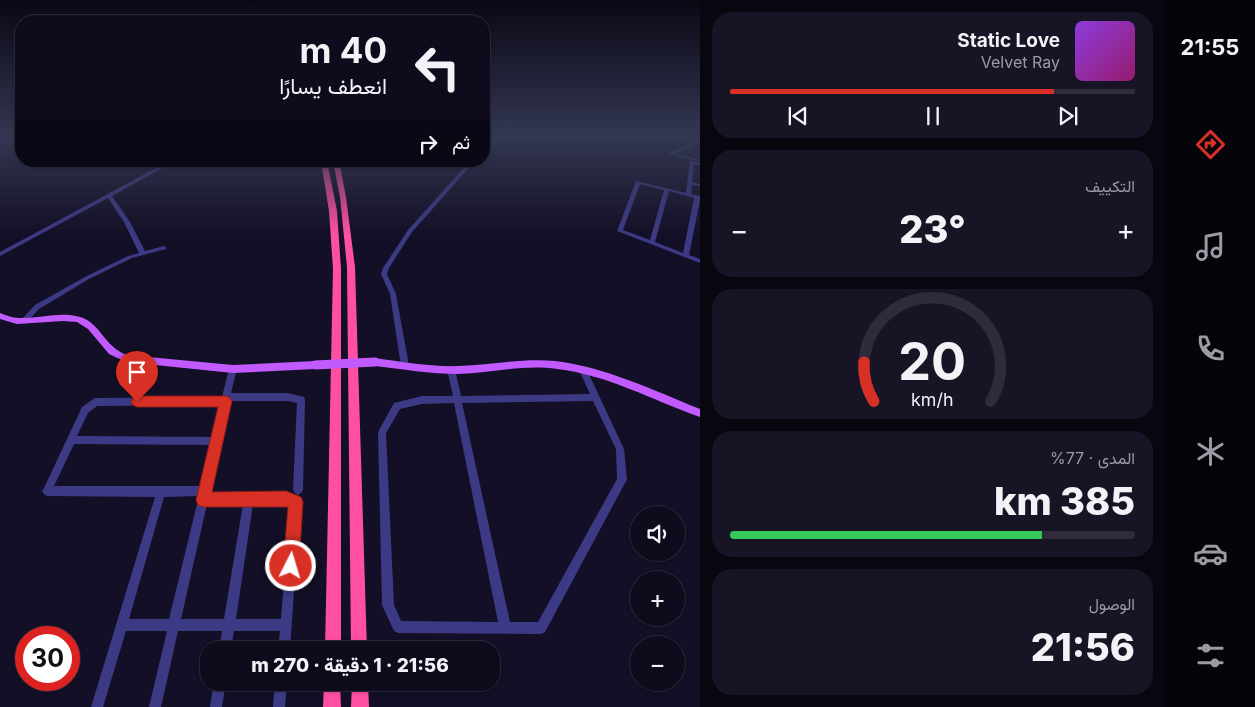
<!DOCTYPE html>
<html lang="ar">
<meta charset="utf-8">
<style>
body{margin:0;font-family:Inter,Vazirmatn,sans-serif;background:#171425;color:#f1f3f6;direction:rtl;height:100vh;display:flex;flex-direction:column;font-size:19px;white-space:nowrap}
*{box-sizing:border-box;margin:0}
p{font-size:16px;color:#9b9ba3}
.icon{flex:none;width:28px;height:28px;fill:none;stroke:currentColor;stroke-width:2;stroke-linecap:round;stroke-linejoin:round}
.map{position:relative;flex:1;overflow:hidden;direction:ltr}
.panel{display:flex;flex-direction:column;gap:12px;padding:12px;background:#08060f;width:465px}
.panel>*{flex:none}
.banner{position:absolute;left:15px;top:15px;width:475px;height:152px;border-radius:20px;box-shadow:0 1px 4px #0004,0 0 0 1px #2e2b3b;direction:rtl;background:#0e0b1c;color:#f1f3f6;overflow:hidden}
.buttons{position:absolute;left:630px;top:506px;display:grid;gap:10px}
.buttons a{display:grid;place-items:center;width:55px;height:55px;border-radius:50%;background:#0e0b1c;box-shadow:0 1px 4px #0004,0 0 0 1px #2e2b3b;font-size:25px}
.speed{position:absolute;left:15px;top:626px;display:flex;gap:10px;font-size:25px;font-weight:700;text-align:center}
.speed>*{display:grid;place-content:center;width:65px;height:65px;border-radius:50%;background:#0e0b1c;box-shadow:0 1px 4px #0004,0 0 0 1px #2e2b3b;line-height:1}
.speed .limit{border:8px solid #d22;background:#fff;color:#111}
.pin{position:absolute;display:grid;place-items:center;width:42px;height:42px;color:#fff;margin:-51px -21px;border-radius:50% 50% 50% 0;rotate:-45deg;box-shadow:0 0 5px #0007}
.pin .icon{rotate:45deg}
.me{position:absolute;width:55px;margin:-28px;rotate:5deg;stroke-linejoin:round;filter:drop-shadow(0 0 4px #0008)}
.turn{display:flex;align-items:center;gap:18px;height:105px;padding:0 20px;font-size:22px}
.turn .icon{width:65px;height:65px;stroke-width:2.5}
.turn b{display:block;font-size:35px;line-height:42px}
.then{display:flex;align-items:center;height:48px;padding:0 20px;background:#0003;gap:10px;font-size:19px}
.big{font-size:38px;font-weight:800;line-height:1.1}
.panel .tile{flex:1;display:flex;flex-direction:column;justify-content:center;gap:8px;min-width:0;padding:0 18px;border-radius:20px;background:#171425}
.panel .dial{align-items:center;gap:0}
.dial svg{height:130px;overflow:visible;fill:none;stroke:#2e2b3b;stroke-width:7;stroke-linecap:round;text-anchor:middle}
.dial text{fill:#f1f3f6;stroke:none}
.song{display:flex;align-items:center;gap:15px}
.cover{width:60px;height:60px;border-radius:8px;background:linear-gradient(135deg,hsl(270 70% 55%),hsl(320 70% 35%))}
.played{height:5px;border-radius:2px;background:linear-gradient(90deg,#d93025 80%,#2e2b3b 80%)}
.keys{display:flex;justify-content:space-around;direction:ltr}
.heat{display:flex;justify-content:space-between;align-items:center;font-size:28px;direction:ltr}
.charge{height:8px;border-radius:4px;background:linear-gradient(90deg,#34c759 77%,#2e2b3b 0)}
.trip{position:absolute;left:200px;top:641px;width:300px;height:50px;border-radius:20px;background:#0e0b1c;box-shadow:0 1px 4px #0004,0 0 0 1px #2e2b3b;font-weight:800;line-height:50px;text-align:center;direction:rtl}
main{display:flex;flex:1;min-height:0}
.tabs{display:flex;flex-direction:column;width:90px;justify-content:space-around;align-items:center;background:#06040b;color:#9b9ba3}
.tabs .icon{width:35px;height:35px}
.tabs .on{color:#d93025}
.tabs b{font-size:22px;color:#f1f3f6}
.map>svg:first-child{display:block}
</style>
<main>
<nav class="tabs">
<b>21:55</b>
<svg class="icon on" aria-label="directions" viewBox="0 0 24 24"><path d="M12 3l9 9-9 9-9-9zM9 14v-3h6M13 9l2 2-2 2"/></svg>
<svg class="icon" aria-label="music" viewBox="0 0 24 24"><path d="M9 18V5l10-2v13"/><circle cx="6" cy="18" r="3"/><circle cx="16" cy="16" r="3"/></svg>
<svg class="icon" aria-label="phone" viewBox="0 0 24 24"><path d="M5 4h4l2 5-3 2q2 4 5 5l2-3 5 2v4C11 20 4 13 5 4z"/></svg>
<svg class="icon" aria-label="climate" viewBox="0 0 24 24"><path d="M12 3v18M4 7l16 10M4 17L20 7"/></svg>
<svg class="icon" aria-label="car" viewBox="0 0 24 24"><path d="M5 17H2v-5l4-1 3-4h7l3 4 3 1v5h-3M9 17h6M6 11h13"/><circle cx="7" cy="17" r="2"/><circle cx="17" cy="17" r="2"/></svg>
<svg class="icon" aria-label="filters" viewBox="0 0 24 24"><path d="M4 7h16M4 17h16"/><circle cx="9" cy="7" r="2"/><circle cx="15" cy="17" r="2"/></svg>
</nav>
<section class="panel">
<div class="tile">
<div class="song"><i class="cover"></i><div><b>Static Love</b><p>Velvet Ray</p></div></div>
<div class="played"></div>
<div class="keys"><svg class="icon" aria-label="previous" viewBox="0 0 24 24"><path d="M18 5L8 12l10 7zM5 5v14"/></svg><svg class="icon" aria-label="pause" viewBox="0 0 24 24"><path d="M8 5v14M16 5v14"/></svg><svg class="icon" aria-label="next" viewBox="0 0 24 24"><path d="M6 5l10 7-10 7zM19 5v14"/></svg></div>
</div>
<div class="tile"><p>التكييف</p>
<div class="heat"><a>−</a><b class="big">23°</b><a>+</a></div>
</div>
<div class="tile dial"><svg viewBox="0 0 100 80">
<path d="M14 69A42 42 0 1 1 86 69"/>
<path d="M14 69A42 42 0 0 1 8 45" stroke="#d93025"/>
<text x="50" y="56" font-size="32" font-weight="700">20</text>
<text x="50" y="72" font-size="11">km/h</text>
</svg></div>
<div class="tile"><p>المدى · 77%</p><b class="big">385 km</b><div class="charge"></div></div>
<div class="tile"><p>الوصول</p><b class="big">21:56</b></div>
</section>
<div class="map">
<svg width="700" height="707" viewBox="0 0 700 707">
<rect width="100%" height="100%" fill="#130f26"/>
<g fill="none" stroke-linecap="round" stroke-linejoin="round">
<path fill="#3d3a85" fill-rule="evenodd" d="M 21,136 L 21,138 L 0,143 L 0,141 Z
M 493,136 L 497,136 L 486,150 L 484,150 L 484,147 Z
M 694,140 L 700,140 L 700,142 L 696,142 L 693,146 L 674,154 L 698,159 L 698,161 L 667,154 L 689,144 Z
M 169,161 L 175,161 L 112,196 L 130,222 L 145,251 L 164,246 L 166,247 L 166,249 L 132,258 L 89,279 L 39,309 L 26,323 L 22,323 L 20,321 L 22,319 L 35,305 L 85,277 L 128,256 L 139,253 L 124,222 L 108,198 L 0,256 L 0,252 Z
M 470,161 L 475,161 L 412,232 L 389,268 L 387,274 L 396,294 L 409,366 L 408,368 L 402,368 L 401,366 L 390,294 L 381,274 L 383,268 L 408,230 Z
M 690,161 L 700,163 L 700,165 L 694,164 L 692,182 L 700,184 L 700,186 L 692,185 L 691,194 L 700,196 L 700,200 L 689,255 L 700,259 L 700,263 L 617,231 L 636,181 L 686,193 ZM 640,184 L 664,190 L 650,240 L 623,230 ZM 669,191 L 694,198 L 683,253 L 655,242 Z
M 233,366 L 236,367 L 237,369 L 231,393 L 288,393 L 304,397 L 305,400 L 303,490 L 301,493 L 298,495 L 295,493 L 293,490 L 297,403 L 288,401 L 230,401 L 209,494 L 286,494 L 298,499 L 300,502 L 290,650 L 278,650 L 280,631 L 234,631 L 231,650 L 219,650 L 222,631 L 178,631 L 161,707 L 149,707 L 167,631 L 126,631 L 103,707 L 91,707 L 155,497 L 47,496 L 44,494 L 42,491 L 44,488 L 82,407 L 95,398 L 222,397 L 229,369 L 230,367 ZM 221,405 L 213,437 L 77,436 L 88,413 L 97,406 ZM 74,444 L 211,445 L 201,486 L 54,486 ZM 199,496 L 169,619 L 129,619 L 164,497 ZM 207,504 L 243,504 L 224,619 L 181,619 ZM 253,504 L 286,504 L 290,505 L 281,619 L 236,619 Z
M 451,366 L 454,367 L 455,369 L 461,396 L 590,394 L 579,370 L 580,368 L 586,368 L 624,449 L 627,480 L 625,483 L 545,632 L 541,634 L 398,633 L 394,631 L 382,605 L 378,432 L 394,403 L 422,396 L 453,396 L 447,369 L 448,367 ZM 593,401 L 616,449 L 617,479 L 538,622 L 510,622 L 462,403 ZM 454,403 L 498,622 L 401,621 L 394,605 L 386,433 L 400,409 L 422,404 Z
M 214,682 L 226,682 L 222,707 L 210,707 Z
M 275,682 L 287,682 L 285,707 L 273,707 Z"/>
<path fill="#c25bff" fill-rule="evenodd" d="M 0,313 C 6,315 12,318 19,318 C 39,319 60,311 80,317 C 101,323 103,346 127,355 L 233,365 L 315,361 L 318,362 L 319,365 L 318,368 L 315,369 L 233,373 L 126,362 L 109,354 L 88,329 L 77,322 L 63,321 L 17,324 L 0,319 Z
M 375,358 C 403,362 431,367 459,366 C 491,365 522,358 555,361 C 605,367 653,390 700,409 L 700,417 C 652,400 608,375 557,369 C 524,364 491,373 458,374 C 430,374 402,369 375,366 L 372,365 L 371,362 L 372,359 Z"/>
<path fill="#ff4fa3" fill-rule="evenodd" d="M 321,161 L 327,161 L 337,211 L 341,269 L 341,650 L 325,650 L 333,269 L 329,211 Z
M 333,161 L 339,161 L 346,197 L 355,267 L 367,650 L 351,650 L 347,267 L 340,197 Z
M 324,682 L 340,682 L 341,707 L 323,707 Z
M 352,682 L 368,682 L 369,707 L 351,707 Z"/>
<path stroke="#c25bff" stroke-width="9" d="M 315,365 L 375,362"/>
</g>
<linearGradient id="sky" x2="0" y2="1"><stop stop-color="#0a0815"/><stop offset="0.58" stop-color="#333752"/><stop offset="1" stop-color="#333752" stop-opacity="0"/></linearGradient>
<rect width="700" height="235" fill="url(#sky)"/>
<path fill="#d93025" stroke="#8d1f18" d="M 137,396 L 226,396 L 230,398 L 232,401 L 212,492 L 286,491 L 301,497 L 303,502 L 299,566 L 297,572 L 291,574 L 285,572 L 283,566 L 288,507 L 203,507 L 198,505 L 196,500 L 218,407 L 137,407 L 133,405 L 131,402 L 133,398 Z"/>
</svg>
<div class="buttons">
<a><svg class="icon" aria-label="sound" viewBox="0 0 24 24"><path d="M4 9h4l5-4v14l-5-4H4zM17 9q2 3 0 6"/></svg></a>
<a>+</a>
<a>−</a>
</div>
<div class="speed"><div class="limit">30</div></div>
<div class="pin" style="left:137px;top:402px;background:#d93025"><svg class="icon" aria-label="arrive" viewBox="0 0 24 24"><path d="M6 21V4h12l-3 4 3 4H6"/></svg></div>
<svg class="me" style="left:291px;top:566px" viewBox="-20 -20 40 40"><circle r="17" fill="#d93025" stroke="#fff" stroke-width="3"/><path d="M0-11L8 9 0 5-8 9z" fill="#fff"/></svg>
<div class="trip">21:56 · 1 دقيقة · 270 m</div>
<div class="banner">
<div class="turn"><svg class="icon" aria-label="left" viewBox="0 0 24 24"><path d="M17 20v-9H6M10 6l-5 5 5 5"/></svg><div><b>40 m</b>انعطف يسارًا</div></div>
<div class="then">ثم<svg class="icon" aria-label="right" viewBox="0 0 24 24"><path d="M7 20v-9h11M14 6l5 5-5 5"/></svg></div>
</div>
</div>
</main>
